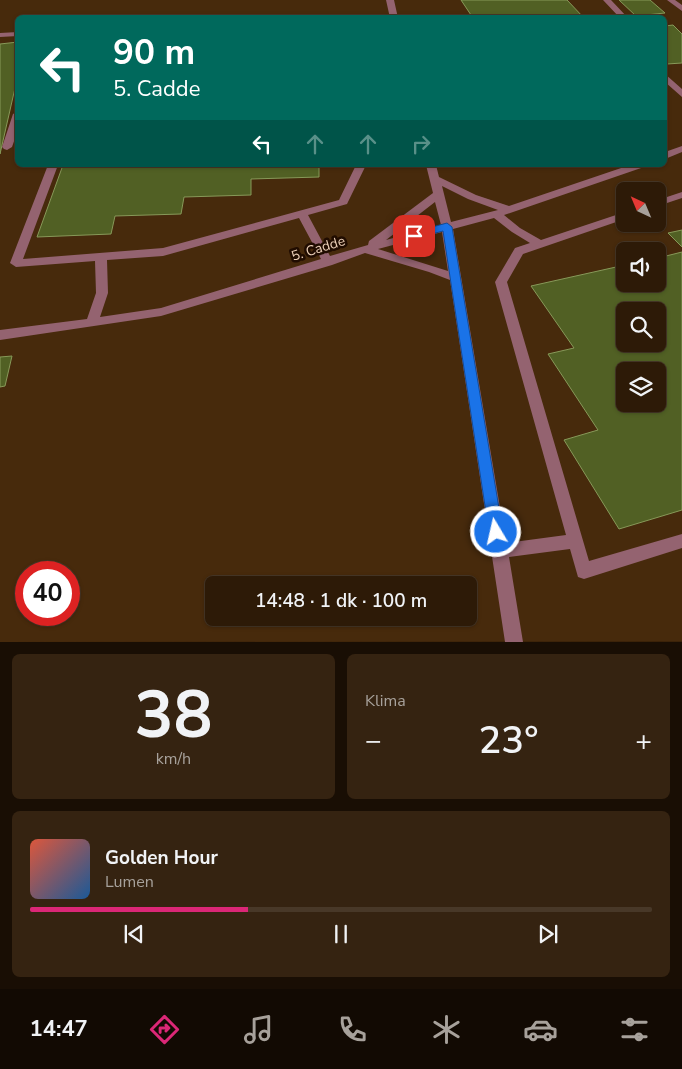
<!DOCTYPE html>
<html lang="tr">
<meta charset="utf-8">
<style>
body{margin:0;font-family:"Nunito Sans",sans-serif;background:#352311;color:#f1f3f6;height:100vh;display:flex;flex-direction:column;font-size:19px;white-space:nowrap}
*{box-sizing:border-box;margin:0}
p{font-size:16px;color:#a7a19b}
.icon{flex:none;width:28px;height:28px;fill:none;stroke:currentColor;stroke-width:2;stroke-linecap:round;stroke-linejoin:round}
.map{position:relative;height:642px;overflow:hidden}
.side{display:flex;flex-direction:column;gap:12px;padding:12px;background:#190e04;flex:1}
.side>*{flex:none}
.banner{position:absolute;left:15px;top:15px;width:652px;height:152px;border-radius:8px;box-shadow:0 1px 4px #0004,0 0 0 1px #483828;background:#00695c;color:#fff;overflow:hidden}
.needle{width:32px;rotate:316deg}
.controls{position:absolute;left:616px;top:182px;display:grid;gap:10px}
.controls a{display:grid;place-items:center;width:50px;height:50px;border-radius:8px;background:#2d1a07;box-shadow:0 1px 4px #0004,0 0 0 1px #483828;font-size:25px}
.speed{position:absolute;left:15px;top:561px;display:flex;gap:10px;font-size:25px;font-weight:700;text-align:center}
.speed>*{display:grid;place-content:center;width:65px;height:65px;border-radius:50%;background:#2d1a07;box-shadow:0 1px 4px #0004,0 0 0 1px #483828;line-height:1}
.speed .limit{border:8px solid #d22;background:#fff;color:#111}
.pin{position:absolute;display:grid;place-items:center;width:42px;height:42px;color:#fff;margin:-21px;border-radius:10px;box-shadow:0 2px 8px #0006}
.me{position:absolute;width:55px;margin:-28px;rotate:351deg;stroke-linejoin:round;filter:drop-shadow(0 0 4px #0008)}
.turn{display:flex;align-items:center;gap:18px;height:105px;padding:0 15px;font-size:22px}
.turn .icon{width:65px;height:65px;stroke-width:2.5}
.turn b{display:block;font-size:35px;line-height:42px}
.lanes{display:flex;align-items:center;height:48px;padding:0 15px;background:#0003;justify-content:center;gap:25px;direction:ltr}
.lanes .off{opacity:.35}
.big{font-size:38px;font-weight:600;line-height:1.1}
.side .card{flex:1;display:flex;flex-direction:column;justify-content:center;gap:8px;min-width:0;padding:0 18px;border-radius:8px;background:#352311}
.side .dial{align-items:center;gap:0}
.dial b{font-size:65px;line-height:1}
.song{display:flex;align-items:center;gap:15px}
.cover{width:60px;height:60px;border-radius:8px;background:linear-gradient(135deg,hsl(10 70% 55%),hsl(210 70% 35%))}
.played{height:5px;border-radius:2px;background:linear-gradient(90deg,#db2777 35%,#483828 35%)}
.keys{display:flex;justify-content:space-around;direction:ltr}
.heat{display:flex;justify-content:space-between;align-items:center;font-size:28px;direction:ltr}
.side .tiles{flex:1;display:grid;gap:12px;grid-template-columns:1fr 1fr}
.card:last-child{grid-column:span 2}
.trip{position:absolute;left:205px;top:576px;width:272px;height:50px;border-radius:8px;background:#2d1a07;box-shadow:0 1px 4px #0004,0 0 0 1px #483828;font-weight:600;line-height:50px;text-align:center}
.dock{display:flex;height:80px;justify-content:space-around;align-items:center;background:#120a03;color:#a7a19b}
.dock .icon{width:35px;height:35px}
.dock .active{color:#db2777}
.dock b{font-size:22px;color:#f1f3f6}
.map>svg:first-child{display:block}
</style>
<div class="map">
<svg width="682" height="642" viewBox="0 0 682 642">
<rect width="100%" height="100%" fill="#3c2309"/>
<path fill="#472a0c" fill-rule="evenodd" d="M 0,0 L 682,0 L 682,641 L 0,642 ZM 18,18 L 665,18 L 665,165 L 18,165 ZM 625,191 L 658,191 L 658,224 L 625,224 ZM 625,251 L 658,251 L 658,284 L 625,284 ZM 625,311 L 658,311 L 658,344 L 625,344 ZM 625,371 L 658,371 L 658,404 L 625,404 ZM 26,572 L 69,572 L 69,615 L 26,615 ZM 214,585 L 469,585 L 469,618 L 214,618 Z"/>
<path fill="#516024" stroke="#879959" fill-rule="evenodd" d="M 461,0 L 567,0 L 584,18 L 473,18 Z
M 619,0 L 650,0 L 665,13 L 636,16 Z
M 673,25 L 682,34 L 682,63 L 667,64 L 665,63 L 665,26 Z
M 18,42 L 18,75 L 0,154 L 0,44 Z
M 63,165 L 319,165 L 319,177 L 251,179 L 251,195 L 184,197 L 181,214 L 115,216 L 111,234 L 37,237 Z
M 682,230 L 682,247 L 668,233 Z
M 682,252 L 682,510 L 619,529 L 564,440 L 598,430 L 548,354 L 574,348 L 531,286 L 625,265 L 625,284 L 658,284 L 658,258 ZM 625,311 L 658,311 L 658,344 L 625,344 ZM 625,371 L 658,371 L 658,404 L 625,404 Z
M 12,356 L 5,386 L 0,387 L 0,357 Z"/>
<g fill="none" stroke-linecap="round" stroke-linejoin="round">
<path fill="#946370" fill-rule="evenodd" d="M 386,0 L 394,0 L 398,18 L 390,18 Z
M 603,0 L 611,0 L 628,18 L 620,18 Z
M 667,0 L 675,0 L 682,5 L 682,11 Z
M 18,32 L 18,36 L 0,37 L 0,33 Z
M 665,74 L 682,89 L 682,97 L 665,82 Z
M 18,111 L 18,130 L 12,147 L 7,150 L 4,149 L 2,147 L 13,114 Z
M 682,146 L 682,152 L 665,159 L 665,152 Z
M 48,165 L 58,165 L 23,259 L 163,248 L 339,200 L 356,165 L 366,165 L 347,204 L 308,215 L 330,256 L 368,245 L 369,241 L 433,193 L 426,165 L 436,165 L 439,177 L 476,195 L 509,206 L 630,165 L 645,165 L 644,167 L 504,215 L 520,228 L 541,240 L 625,212 L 625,219 L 523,254 L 507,282 L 589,561 L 682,534 L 682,548 L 584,579 L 578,577 L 570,549 L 509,557 L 523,642 L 505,642 L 450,280 L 429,272 L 365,253 L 332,265 L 161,316 L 0,340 L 0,330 L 87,319 L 96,293 L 95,261 L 16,267 L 10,263 ZM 442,186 L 468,199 L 498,210 L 451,222 ZM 435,202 L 441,225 L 386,240 ZM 299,218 L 321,259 L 161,308 L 100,317 L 108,293 L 107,260 L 163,256 ZM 494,218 L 512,232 L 530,243 L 515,248 L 495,282 L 566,535 L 506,543 L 453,229 ZM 442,232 L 448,271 L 378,249 Z
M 682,192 L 682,198 L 658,206 L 658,200 Z"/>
</g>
<path fill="#1a73e8" stroke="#114b97" d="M 447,223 L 452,227 L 503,532 L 501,536 L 496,538 L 491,536 L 489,532 L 443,231 L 414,239 L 409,236 L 410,233 Z"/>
<g text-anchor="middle" stroke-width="5" stroke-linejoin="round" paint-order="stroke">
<g font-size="14" fill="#eaceb6" stroke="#200c00">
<text transform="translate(318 248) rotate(-17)" y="5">5. Cadde</text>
</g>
</g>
</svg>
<div class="controls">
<a><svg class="needle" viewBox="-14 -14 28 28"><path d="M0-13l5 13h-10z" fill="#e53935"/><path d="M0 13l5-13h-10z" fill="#a7a19b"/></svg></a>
<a><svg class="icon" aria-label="sound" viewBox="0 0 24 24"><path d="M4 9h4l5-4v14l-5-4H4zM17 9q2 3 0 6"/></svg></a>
<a><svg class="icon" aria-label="search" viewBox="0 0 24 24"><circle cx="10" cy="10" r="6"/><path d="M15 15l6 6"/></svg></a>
<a><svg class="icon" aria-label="layers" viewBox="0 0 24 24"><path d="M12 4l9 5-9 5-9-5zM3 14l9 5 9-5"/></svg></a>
</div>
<div class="speed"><div class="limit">40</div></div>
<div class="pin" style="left:414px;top:236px;background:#d93025"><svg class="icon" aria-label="arrive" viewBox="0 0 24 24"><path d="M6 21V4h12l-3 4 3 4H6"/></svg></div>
<svg class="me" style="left:496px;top:532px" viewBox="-20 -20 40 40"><circle r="17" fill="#1a73e8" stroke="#fff" stroke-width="3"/><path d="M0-11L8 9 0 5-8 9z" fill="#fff"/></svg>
<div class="trip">14:48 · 1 dk · 100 m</div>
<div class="banner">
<div class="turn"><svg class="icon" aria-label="left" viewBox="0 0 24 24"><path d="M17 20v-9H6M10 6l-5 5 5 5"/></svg><div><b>90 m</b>5. Cadde</div></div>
<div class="lanes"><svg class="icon" aria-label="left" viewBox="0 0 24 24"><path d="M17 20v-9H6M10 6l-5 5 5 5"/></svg><svg class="icon off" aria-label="ahead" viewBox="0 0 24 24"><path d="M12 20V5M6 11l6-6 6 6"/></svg><svg class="icon off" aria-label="ahead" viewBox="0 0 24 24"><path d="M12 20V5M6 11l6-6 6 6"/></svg><svg class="icon off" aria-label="right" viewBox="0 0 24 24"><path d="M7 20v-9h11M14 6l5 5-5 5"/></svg></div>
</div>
</div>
<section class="side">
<div class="tiles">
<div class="card dial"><b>38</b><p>km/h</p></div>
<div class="card"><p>Klima</p>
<div class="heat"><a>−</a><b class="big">23°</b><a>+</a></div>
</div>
<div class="card">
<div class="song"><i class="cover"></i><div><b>Golden Hour</b><p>Lumen</p></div></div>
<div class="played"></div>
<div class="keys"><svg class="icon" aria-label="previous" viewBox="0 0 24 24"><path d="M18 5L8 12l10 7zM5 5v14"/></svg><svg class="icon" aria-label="pause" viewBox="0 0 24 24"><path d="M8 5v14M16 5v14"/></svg><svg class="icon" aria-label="next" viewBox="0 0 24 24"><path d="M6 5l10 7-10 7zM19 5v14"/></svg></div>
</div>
</div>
</section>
<nav class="dock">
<b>14:47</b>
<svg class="icon active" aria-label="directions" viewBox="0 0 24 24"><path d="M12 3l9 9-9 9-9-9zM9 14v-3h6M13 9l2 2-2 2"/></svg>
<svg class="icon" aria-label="music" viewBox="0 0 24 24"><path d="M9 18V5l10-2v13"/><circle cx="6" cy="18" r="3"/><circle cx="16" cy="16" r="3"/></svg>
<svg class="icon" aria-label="phone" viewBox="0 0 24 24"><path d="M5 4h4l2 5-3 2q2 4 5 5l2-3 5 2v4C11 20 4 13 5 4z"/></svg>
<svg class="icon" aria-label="climate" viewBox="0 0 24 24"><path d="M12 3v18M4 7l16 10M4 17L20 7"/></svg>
<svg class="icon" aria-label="car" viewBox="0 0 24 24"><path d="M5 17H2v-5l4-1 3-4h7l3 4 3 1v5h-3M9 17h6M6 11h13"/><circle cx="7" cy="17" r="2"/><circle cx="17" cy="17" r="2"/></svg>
<svg class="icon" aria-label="filters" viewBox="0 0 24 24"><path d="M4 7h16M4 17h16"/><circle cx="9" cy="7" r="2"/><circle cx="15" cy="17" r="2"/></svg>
</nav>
